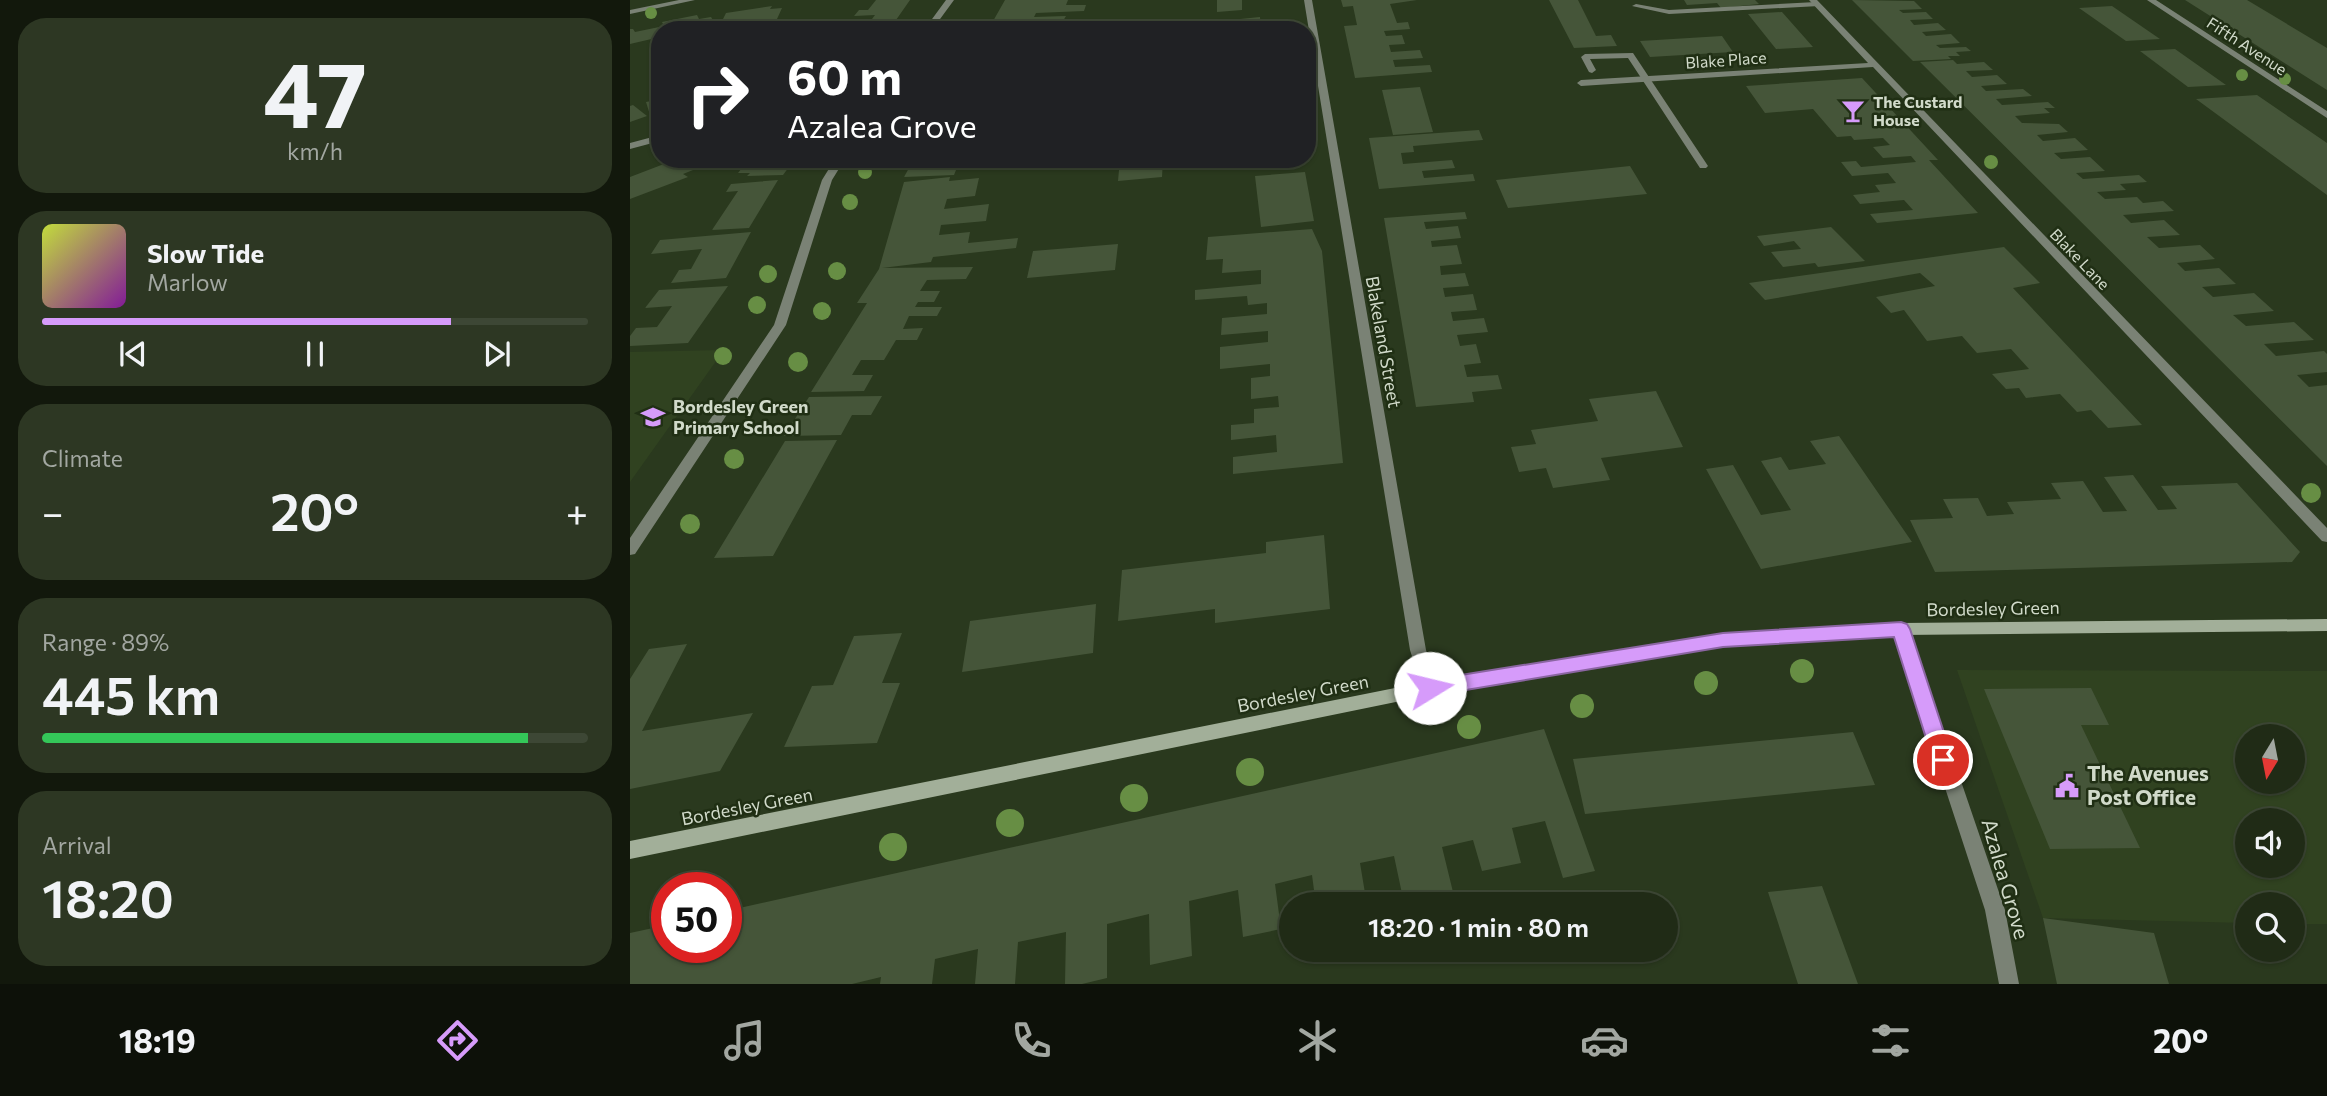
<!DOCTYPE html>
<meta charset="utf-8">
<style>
body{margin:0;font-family:Commissioner,sans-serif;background:#2d3723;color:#f1f3f6;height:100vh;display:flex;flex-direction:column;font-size:26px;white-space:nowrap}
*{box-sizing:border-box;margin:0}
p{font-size:23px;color:#a2a7a1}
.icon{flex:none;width:38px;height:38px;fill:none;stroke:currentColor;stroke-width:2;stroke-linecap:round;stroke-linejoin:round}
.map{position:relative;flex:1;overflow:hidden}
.sheet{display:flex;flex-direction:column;gap:18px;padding:18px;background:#12180c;width:630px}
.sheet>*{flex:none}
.top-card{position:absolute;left:21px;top:21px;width:665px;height:147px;border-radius:28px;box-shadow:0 2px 5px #0004,0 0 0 2px #3d4735;background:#202124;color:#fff;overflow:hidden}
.needle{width:46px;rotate:190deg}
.fabs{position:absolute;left:1605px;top:724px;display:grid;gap:14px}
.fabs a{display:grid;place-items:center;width:70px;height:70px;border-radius:50%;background:#202b16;box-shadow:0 2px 5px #0004,0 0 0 2px #3d4735;font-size:35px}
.speed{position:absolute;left:21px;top:872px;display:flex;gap:14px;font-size:35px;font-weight:700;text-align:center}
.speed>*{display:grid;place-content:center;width:91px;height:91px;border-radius:50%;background:#202b16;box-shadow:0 2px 5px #0004,0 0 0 2px #3d4735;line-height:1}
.speed .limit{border:10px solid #d22;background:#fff;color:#111}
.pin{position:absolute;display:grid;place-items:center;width:60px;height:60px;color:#fff;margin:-30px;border:4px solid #fff;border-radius:50%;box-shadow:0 2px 7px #0007}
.me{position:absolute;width:77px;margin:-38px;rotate:81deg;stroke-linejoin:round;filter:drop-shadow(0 0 5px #0008)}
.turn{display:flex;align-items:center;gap:24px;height:147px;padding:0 21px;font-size:32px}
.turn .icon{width:91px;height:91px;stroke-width:2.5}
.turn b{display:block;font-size:49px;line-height:60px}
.big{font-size:52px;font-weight:600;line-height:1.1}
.sheet .card{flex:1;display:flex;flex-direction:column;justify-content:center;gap:10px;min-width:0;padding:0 24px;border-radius:28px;background:#2d3723}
.sheet .dial{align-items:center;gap:0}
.dial b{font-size:91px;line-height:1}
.song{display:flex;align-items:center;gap:21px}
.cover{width:84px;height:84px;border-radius:10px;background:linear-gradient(135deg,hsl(70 70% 55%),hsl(290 70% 35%))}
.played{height:7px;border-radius:4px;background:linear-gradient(90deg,#d69bfa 75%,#3d4735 75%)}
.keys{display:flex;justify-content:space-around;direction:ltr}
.heat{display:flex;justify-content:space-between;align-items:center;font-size:38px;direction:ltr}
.charge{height:10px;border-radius:5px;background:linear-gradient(90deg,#34c759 89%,#3d4735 0)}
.trip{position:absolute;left:649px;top:892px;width:399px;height:70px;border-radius:35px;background:#202b16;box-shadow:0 2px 5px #0004,0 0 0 2px #3d4735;font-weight:600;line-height:70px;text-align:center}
.tab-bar{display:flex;height:112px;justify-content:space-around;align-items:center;background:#0d1109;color:#a2a7a1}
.tab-bar .icon{width:49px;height:49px}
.tab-bar .selected{color:#d69bfa}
.tab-bar b{font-size:32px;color:#f1f3f6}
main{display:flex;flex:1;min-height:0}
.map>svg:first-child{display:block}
</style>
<main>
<section class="sheet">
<div class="card dial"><b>47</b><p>km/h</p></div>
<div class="card">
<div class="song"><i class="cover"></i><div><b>Slow Tide</b><p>Marlow</p></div></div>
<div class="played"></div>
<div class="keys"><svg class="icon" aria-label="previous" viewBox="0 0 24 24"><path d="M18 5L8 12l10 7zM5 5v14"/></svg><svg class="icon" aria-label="pause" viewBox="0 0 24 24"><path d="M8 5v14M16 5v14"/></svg><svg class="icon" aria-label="next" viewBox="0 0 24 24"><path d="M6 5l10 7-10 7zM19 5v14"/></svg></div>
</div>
<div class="card"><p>Climate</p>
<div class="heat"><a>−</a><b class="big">20°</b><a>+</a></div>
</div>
<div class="card"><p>Range · 89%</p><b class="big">445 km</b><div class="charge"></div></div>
<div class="card"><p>Arrival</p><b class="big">18:20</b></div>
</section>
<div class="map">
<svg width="1697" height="984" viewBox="0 0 1697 984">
<rect width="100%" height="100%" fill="#2a391e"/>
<path fill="#304220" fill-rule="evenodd" d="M 94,350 L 0,482 L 0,352 Z
M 1327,670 L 1697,671 L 1697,924 L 1663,924 L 1662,905 L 1617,905 L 1617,923 L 1413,918 ZM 1617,737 L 1662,737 L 1662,782 L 1617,782 ZM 1617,821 L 1662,821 L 1662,866 L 1617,866 Z"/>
<path fill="#455539" d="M 246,0 L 280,0 L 259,30 L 210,30 L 219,20 L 242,19 L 245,15 L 224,16 L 229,10 L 238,10 Z
M 375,0 L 438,0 L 436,5 L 456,5 L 454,11 L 406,13 L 404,17 L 436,16 L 433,21 L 452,20 L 449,27 L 358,30 Z
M 587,0 L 612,0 L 612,10 L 587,12 Z
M 711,0 L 787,0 L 760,4 L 767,23 L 778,22 L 780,29 L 754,31 L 756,36 L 772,35 L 775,44 L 759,45 L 761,52 L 790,50 L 793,58 L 763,60 L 765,67 L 800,65 L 802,72 L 725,78 L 714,26 L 727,25 L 723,6 L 713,7 Z
M 919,0 L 948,0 L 966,36 L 981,35 L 987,46 L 944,48 Z
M 1054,0 L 1125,0 L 1129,4 L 1091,8 L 1087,3 L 1057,5 Z
M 1222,0 L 1284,1 L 1292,9 L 1269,10 L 1273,13 L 1296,12 L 1303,19 L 1280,20 L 1284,25 L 1308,23 L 1316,30 L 1292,32 L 1296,36 L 1321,34 L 1330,43 L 1306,45 L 1310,48 L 1336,47 L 1341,51 L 1326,52 L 1330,56 L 1318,56 L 1321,59 L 1283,61 Z
M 1555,0 L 1617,0 L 1697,48 L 1697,90 Z
M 142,6 L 140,9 L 152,8 L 147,19 L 90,25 L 96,13 Z
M 1482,6 L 1530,39 L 1496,41 L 1449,8 Z
M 1152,12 L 1183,47 L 1146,49 L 1118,14 Z
M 67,15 L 69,19 L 81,17 L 86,25 L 64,30 L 30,30 L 30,37 L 0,44 L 0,29 L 3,29 L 5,32 L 34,26 L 32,22 Z
M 630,17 L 631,30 L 611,30 L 610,19 Z
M 1092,36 L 1103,52 L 1020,57 L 1010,41 Z
M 1545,49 L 1596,85 L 1558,87 L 1510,51 Z
M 1323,60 L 1327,64 L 1354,62 L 1363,70 L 1336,71 L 1342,77 L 1367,75 L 1377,84 L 1351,86 L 1356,91 L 1393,89 L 1402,96 L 1366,99 L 1372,105 L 1418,102 L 1425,108 L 1414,108 L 1420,113 L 1385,116 L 1392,123 L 1429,124 L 1438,132 L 1407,135 L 1413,141 L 1445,138 L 1458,150 L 1424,153 L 1431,159 L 1460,157 L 1475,171 L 1446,173 L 1453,179 L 1509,175 L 1517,182 L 1490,184 L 1496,190 L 1467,192 L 1475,199 L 1507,197 L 1513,203 L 1533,201 L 1544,211 L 1493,215 L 1501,223 L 1534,220 L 1550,235 L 1517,237 L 1529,248 L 1570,245 L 1585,259 L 1547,263 L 1555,271 L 1589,268 L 1606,284 L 1572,287 L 1583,297 L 1624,293 L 1644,311 L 1603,315 L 1616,326 L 1664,322 L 1684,340 L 1634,344 L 1646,356 L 1694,351 L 1697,354 L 1697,372 L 1667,375 L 1679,387 L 1697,385 L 1697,466 L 1290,62 Z
M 1232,78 L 1308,160 L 1299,160 L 1348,213 L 1247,223 L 1240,214 L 1283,210 L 1274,200 L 1230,204 L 1223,195 L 1250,192 L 1245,185 L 1266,183 L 1258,173 L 1222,176 L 1211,162 L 1226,161 L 1231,167 L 1286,162 L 1281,156 L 1253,158 L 1243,147 L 1260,145 L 1253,138 L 1224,140 L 1221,136 L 1207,137 L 1183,109 L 1135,113 L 1116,86 Z
M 790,87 L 803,132 L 763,135 L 752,90 Z
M 1627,95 L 1697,143 L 1697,195 L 1566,99 Z
M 30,96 L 30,112 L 20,115 L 16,102 L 26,100 L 25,97 Z
M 3,105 L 17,116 L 0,122 L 0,106 Z
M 849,130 L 853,140 L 783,146 L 784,152 L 771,153 L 773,164 L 822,160 L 825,168 L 792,171 L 794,178 L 843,174 L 845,181 L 749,189 L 739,138 Z
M 47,159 L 54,159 L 68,168 L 53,174 L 58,177 L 0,199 L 0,177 Z
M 119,159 L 165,159 L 153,175 L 117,176 L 120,173 L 108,173 Z
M 284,159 L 371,159 L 366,168 L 326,170 L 324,175 L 274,177 Z
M 490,159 L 533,159 L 532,177 L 488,181 Z
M 618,159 L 652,159 L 653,167 L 619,170 Z
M 1000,166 L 1017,194 L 878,208 L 866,180 Z
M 675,172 L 684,221 L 631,227 L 625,176 Z
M 320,177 L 319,181 L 349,178 L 345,196 L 317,199 L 314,209 L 359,204 L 356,221 L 311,225 L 309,235 L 340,232 L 338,243 L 388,238 L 386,248 L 303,257 L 301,262 L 252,268 L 343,267 L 336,279 L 297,280 L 290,291 L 310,291 L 304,302 L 288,302 L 285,307 L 312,307 L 307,316 L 279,316 L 273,329 L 293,328 L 287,340 L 266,340 L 254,360 L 231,360 L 222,375 L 243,375 L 234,391 L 181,392 L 237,303 L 227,303 L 249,269 L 274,182 Z
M 148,180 L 119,228 L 82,230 L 108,191 L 96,192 L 101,184 Z
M 835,212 L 837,219 L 794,222 L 796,229 L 828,226 L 831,238 L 801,241 L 802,247 L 827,245 L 832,264 L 810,266 L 811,275 L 835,273 L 839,286 L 813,288 L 815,297 L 843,294 L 847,310 L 821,312 L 823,321 L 854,318 L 858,332 L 827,335 L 830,346 L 846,344 L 851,363 L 834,365 L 837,377 L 868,375 L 872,389 L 842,392 L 844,402 L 786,407 L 754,218 Z
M 1201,227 L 1235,261 L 1188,267 L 1185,263 L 1153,267 L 1141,252 L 1171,249 L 1164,241 L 1134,246 L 1127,236 Z
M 682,229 L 692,251 L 713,463 L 603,474 L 603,457 L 647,452 L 646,435 L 601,440 L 601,425 L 624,423 L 624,409 L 649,407 L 648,396 L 621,399 L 621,378 L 640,376 L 640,364 L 590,369 L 590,347 L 638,342 L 638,331 L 591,335 L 592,318 L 637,314 L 637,303 L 618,305 L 617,296 L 565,300 L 565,290 L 631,284 L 631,270 L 592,273 L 593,259 L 576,260 L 578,237 Z
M 121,232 L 96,278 L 41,283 L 49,270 L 61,269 L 72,249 L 21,254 L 30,240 Z
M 488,244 L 485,270 L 397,278 L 403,251 Z
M 1374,247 L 1410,283 L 1383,288 L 1512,425 L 1478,428 L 1461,410 L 1447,412 L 1430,394 L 1396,398 L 1389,388 L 1376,389 L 1362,374 L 1399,369 L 1381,349 L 1347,353 L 1332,336 L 1297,341 L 1274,310 L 1261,313 L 1246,297 L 1305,286 L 1290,273 L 1135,300 L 1119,283 Z
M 98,286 L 58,343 L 0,346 L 0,336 L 6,328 L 27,327 L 42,306 L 15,308 L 29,290 Z
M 1026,391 L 1053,447 L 971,458 L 980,480 L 923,488 L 916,468 L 889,472 L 881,447 L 906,444 L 901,430 L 968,421 L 959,399 Z
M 252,396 L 241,415 L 222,415 L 211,435 L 154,436 L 179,397 Z
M 1209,436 L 1282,542 L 1131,569 L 1076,469 L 1103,465 L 1131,515 L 1161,510 L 1131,461 L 1151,457 L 1159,470 L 1196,464 L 1180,441 Z
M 207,440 L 143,556 L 84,558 L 155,441 Z
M 1503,475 L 1528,510 L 1547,509 L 1531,486 L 1607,483 L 1670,552 L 1662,562 L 1305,572 L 1280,520 L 1323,518 L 1313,499 L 1348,498 L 1357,516 L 1384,514 L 1377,502 L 1431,499 L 1421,483 L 1453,481 L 1473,512 L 1497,511 L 1474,477 Z
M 694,535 L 700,609 L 585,623 L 585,609 L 488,621 L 492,570 L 636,553 L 636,542 Z
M 466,604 L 463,653 L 332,672 L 340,621 Z
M 272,633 L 252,683 L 270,683 L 247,743 L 154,747 L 182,686 L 203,685 L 224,636 Z
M 57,644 L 12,731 L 123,713 L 90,771 L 0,789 L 0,679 L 19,649 Z
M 1461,688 L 1479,725 L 1451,725 L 1510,848 L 1420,849 L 1354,689 Z
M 914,729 L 965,871 L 933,878 L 915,821 L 882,828 L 891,863 L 852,871 L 843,840 L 812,847 L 823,892 L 774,903 L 764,856 L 730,863 L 737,905 L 686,905 L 682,875 L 645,884 L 651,929 L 613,937 L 608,890 L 559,901 L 562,956 L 520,965 L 519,914 L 477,924 L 477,978 L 452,984 L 435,984 L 436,932 L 388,942 L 385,984 L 345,984 L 348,949 L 305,959 L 302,984 L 250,984 L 251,977 L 222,984 L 0,984 L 0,933 L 37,925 L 37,947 L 96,947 L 96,911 Z
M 1223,732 L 1245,785 L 955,814 L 943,759 Z
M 1192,886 L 1228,984 L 1168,984 L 1138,892 Z
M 1413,918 L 1524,933 L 1539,984 L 1427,984 Z"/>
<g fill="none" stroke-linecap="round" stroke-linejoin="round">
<path fill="#7a8275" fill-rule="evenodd" d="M 1186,2 L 1189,2 L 1189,6 L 1039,14 L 1002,6 L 1006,4 L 1039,10 Z
M 1003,53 L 1078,166 L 1076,168 L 1070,168 L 998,58 L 960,59 L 966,70 L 962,73 L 959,72 L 951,57 L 955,54 Z"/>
<path fill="#7a8275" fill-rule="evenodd" d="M 49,0 L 65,0 L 0,14 L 0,10 Z
M 316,0 L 324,0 L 302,30 L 294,30 Z
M 674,0 L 682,0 L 796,650 L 808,688 L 806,693 L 800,695 L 794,693 L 792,688 L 780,650 Z
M 1179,0 L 1187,0 L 1697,528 L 1697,542 L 1692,541 L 1243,67 L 951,86 L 947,83 L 951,80 L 1238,63 Z
M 1517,0 L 1526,0 L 1697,111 L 1697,118 Z
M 30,135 L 30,141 L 0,149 L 0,143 Z
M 205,159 L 215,159 L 202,180 L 156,325 L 5,554 L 0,555 L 0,538 L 144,325 L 192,180 Z
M 1271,623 L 1277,625 L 1279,629 L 1375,910 L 1389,984 L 1369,984 L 1355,910 L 1263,629 L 1265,625 Z"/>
<path fill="#a2af99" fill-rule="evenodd" d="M 1697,619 L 1697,631 L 1271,635 L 1093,646 L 800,695 L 0,859 L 0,841 L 800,681 L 1093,634 L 1271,623 Z"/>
</g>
<g fill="#678e44">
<circle cx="21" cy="13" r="6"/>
<circle cx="1612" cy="75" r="6"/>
<circle cx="1655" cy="79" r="6"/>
<circle cx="1361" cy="162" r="7"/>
<circle cx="235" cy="172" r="7"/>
<circle cx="220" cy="202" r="8"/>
<circle cx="207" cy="271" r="9"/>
<circle cx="138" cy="274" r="9"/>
<circle cx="127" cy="305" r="9"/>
<circle cx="192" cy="311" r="9"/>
<circle cx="93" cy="356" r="9"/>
<circle cx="168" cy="362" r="10"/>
<circle cx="104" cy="459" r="10"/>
<circle cx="1681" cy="493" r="10"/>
<circle cx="60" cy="524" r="10"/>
<circle cx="1172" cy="671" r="12"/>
<circle cx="1076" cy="683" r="12"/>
<circle cx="952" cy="706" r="12"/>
<circle cx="839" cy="727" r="12"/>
<circle cx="620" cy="772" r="14"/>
<circle cx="504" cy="798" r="14"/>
<circle cx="380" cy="823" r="14"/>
<circle cx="263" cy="847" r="14"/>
</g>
<path fill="#d69bfa" stroke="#8b65a2" stroke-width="2" d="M 1271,622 L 1277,624 L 1280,629 L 1323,760 L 1320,766 L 1313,769 L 1306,766 L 1303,760 L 1264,637 L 1093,647 L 800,696 L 794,694 L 791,688 L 794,683 L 800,680 L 1093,633 Z"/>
<defs>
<g id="bar-bare" transform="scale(1.89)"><path d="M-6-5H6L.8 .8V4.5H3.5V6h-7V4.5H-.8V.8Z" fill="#d69bfa" stroke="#202f14" stroke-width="2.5" paint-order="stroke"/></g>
<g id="school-bare" transform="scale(1.89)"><path d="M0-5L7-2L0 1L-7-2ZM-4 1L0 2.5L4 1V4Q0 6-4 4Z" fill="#d69bfa" stroke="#202f14" stroke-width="2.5" paint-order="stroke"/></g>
<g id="civic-bare" transform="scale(1.89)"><path d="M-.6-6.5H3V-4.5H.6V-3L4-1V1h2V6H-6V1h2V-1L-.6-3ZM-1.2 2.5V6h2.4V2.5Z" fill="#d69bfa" stroke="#202f14" stroke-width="2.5" paint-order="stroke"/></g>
</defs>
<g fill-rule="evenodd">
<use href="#bar-bare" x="1223" y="111"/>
<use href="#school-bare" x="23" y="417"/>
<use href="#civic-bare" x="1437" y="786"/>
</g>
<g text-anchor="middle" stroke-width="5" stroke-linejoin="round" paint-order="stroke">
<g font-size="16" fill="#d1daca" stroke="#202f14">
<text transform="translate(1617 46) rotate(33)" y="6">Fifth Avenue</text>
<text transform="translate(1096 60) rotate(-4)" y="6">Blake Place</text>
<text transform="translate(1450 259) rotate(46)" y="6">Blake Lane</text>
</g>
<g font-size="16" font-weight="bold" fill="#d1daca" stroke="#202f14" text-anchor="start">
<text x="1243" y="108">The Custard<tspan x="1243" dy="18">House</tspan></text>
</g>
<g font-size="18" fill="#d1daca" stroke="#202f14">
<text transform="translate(753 342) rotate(80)" y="6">Blakeland Street</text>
<text transform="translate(1363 609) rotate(-1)" y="6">Bordesley Green</text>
<text transform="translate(673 694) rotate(-11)" y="6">Bordesley Green</text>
<text transform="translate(117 807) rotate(-11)" y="6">Bordesley Green</text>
</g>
<g font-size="18" font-weight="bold" fill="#d1daca" stroke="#202f14" text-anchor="start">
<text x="43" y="413">Bordesley Green<tspan x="43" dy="21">Primary School</tspan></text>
</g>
<g font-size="21" font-weight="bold" fill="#d1daca" stroke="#202f14" text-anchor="start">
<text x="1457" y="781">The Avenues<tspan x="1457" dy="24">Post Office</tspan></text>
</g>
<g font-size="21" fill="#d1daca" stroke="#202f14">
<text transform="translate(1375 879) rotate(74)" y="7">Azalea Grove</text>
</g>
</g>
</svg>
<div class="fabs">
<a><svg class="needle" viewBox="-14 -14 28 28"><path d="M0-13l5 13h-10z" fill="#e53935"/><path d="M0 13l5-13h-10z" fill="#a2a7a1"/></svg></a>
<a><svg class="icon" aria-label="sound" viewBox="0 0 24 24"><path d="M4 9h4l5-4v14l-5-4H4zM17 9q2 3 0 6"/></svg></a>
<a><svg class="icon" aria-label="search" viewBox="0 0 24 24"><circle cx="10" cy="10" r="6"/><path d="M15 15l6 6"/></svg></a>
</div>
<div class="speed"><div class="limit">50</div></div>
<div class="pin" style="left:1313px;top:760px;background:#d93025"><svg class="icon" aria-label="arrive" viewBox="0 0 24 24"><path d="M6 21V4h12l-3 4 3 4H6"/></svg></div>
<svg class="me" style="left:800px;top:688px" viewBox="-20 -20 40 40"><circle r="19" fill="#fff"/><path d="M0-13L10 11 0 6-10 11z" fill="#d69bfa"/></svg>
<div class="trip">18:20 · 1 min · 80 m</div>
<div class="top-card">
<div class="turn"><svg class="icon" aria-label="right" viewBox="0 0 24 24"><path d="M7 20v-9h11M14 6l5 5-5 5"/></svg><div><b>60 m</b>Azalea Grove</div></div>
</div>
</div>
</main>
<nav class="tab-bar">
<b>18:19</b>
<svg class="icon selected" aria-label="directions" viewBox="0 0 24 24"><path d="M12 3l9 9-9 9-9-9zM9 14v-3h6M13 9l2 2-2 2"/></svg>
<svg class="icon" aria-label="music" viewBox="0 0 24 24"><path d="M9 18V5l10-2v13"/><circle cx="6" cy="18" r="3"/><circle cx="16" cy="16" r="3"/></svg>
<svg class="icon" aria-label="phone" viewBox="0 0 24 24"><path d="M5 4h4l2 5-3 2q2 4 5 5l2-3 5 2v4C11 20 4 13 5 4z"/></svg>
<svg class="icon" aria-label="climate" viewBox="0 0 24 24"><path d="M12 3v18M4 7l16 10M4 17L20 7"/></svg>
<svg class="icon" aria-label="car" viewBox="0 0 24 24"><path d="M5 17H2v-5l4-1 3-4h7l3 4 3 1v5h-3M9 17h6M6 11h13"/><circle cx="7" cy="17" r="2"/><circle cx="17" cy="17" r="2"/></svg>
<svg class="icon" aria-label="filters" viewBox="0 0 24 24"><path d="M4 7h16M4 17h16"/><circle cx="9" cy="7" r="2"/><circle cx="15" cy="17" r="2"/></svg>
<b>20°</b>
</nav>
